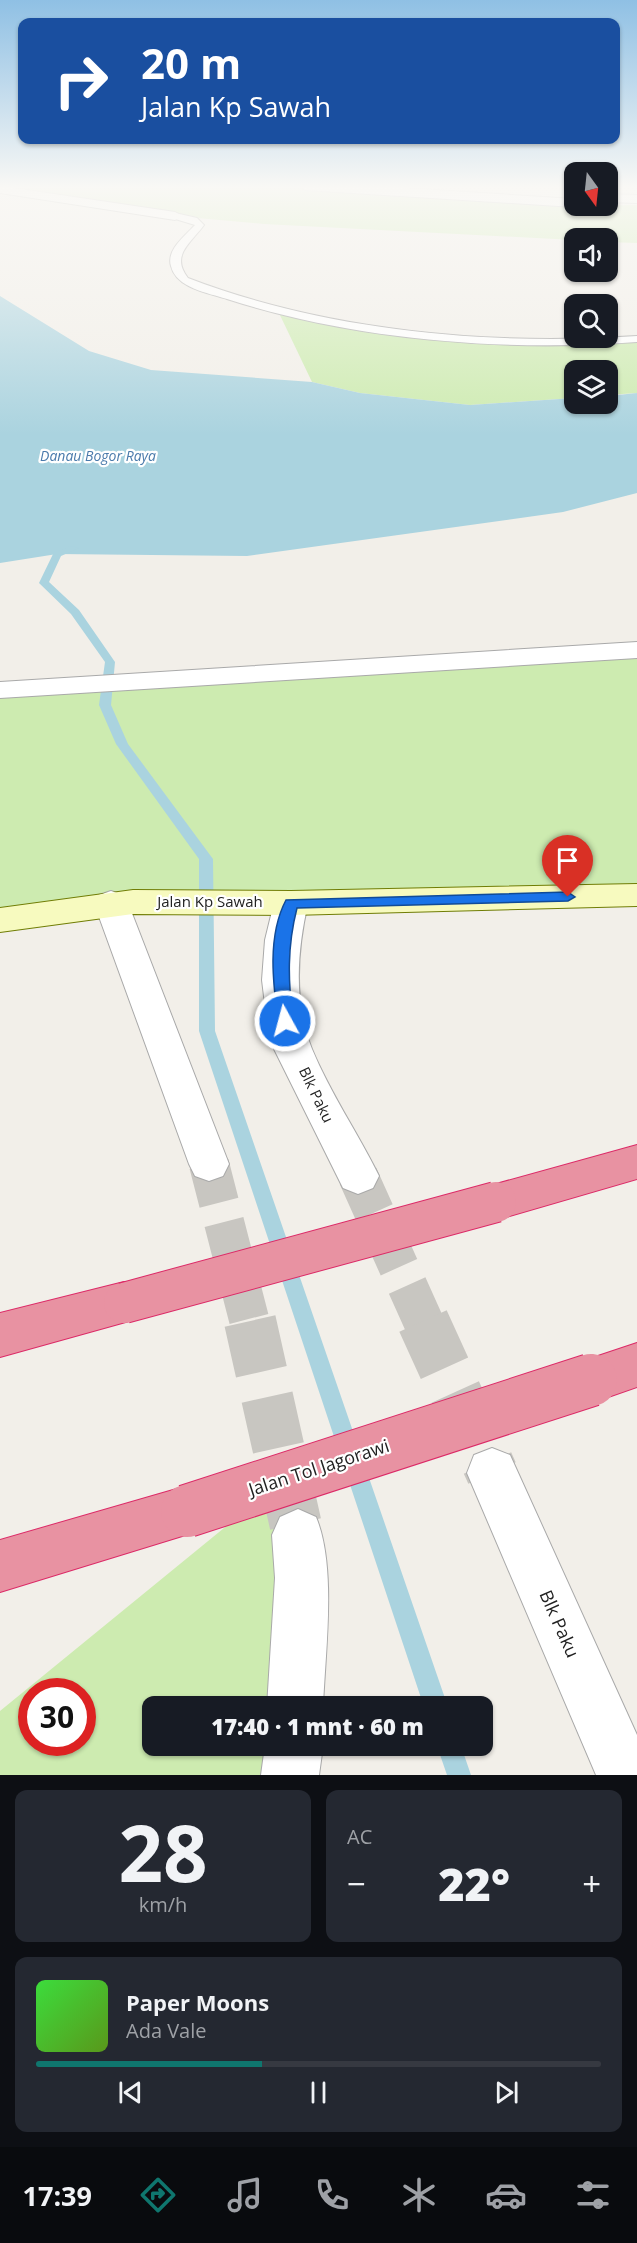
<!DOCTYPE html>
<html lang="id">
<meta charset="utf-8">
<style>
body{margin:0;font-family:"Open Sans",sans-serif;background:#242831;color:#f1f3f6;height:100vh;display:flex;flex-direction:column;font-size:22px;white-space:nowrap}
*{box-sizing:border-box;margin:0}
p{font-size:20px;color:#9ea1a6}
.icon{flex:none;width:33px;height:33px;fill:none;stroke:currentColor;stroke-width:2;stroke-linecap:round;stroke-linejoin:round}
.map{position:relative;height:1775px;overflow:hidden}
.panel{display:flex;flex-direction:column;gap:15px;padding:15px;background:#0d0f14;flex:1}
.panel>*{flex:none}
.top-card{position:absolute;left:18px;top:18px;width:602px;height:126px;border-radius:12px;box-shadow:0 2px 4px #0004;background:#1a4fa0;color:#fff;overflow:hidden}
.needle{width:39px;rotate:165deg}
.tools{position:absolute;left:564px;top:162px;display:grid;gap:12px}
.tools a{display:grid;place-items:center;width:54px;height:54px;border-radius:12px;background:#171b24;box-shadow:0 2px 4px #0004;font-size:30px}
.speed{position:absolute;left:18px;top:1678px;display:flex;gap:12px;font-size:30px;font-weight:700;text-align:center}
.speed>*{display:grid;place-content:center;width:78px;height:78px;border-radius:50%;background:#171b24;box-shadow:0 2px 4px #0004;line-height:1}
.speed .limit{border:9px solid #d22;background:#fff;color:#111}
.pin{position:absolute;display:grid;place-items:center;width:51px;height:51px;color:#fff;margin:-62px -26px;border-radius:50% 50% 50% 0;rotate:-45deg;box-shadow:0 0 6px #0007}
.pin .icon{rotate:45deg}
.me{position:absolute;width:66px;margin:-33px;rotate:353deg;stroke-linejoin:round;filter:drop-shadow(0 0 4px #0008)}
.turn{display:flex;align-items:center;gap:21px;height:126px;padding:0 24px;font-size:27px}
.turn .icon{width:78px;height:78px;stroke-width:2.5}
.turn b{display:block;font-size:42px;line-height:51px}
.big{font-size:45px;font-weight:800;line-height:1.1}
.panel .widget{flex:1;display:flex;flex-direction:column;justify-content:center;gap:9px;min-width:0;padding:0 21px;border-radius:12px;background:#242831}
.panel .dial{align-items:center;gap:0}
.dial b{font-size:78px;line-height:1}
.song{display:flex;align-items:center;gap:18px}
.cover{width:72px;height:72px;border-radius:9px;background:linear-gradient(135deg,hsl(120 70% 55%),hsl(90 70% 35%))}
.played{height:6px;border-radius:3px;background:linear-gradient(90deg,#0f766e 40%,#363941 40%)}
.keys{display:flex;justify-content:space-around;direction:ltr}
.heat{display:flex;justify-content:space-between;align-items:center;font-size:33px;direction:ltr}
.panel .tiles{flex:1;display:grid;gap:15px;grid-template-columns:1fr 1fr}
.widget:last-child{grid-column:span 2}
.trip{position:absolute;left:142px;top:1696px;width:351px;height:60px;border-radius:12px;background:#171b24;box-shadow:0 2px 4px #0004;font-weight:800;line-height:60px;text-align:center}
.menu{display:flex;height:96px;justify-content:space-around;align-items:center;background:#090b0e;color:#9ea1a6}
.menu .icon{width:42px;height:42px}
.menu .selected{color:#0f766e}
.menu b{font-size:27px;color:#f1f3f6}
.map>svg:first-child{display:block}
</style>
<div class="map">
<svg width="637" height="1775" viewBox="0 0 637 1775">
<rect width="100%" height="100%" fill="#f2efe9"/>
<path fill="#cdebb0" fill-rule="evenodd" d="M 0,186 L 308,186 L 574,203 L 574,206 L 637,205 L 637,243 L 608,242 L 608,238 L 574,240 L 264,224 L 175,216 Z
M 278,311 L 374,329 L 517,341 L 637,339 L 637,393 L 608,395 L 608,370 L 574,370 L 574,398 L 470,405 L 360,393 L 312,382 Z
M 637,650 L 637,895 L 291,903 L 0,922 L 0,690 Z
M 284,1479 L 300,1590 L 295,1707 L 153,1707 L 153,1746 L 294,1746 L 289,1775 L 0,1775 L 0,1711 ZM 32,1692 L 82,1692 L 82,1743 L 32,1743 Z"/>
<path fill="#aad3df" d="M 0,296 L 89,351 L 151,370 L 312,382 L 360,393 L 470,405 L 574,398 L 574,404 L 608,404 L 608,396 L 637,393 L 637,493 L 563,512 L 247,556 L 57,554 L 0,563 Z"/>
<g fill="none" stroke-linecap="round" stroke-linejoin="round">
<path fill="#aad3df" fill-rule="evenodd" d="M 71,546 L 79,548 L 61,556 L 49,582 L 79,610 L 115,662 L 111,705 L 128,744 L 213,859 L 215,1031 L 448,1707 L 424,1707 L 199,1031 L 199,859 L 116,744 L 99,705 L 105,662 L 71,614 L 39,583 L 54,552 Z
M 437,1746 L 461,1746 L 471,1775 L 447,1775 Z"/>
<path stroke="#c8c6c1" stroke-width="40" stroke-dasharray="40 20" stroke-linecap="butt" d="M 209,1164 L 250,1323
M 358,1176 L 424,1323"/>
<path stroke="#c8c6c1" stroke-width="52" stroke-dasharray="52 26" stroke-linecap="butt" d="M 250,1321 L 298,1535
M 423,1321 L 492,1473"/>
<g stroke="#a9a9a9" stroke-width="2">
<path id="lane" d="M 175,213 L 197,218 L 204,225 C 191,243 170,255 188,278 C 326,331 490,346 637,336 L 637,342 C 504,352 354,340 227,299 C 208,293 176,288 171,266 C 166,250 185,236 195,225 L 172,218 L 172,214 Z"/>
</g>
<g stroke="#a9a9a9" stroke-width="2">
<path id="street" d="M 0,186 L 175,212 L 182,216 L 175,220 L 0,193 Z
M 299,186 L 373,186 L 574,199 L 574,206 L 579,206 L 574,207 L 305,190 Z
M 608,194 L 637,195 L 637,203 L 608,202 Z
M 637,642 L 637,658 L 0,698 L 0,682 Z
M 111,891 L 123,895 L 128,903 L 229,1164 L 223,1176 L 209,1181 L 195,1176 L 189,1164 L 94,903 L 99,895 Z
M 291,891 L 303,895 L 308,903 C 297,951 293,1002 312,1049 C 330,1093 358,1133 379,1176 L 373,1188 L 358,1194 L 343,1188 L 274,1049 L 267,1021 L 262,980 L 265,940 L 274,903 L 279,895 Z
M 492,1448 L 510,1455 L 637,1735 L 637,1775 L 596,1775 L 467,1473 L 474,1455 Z
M 298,1509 L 316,1517 C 337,1567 325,1652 323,1707 L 267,1707 L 275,1578 L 272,1535 L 280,1517 Z
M 265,1746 L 323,1746 L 319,1775 L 261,1775 Z"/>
</g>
<g stroke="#707d05" stroke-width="2">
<path id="secondary" d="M 637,884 L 637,906 L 291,915 L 133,914 L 0,932 L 0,908 L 133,890 L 291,891 Z"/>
</g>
<g stroke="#dc2a67" stroke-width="2">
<path id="highway" d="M 637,1145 L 637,1179 L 496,1220 L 481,1215 L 475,1202 L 481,1189 L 496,1184 Z
M 124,1282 L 140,1288 L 146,1303 L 140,1318 L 0,1357 L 0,1313 Z
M 637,1343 L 637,1387 L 591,1403 L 574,1396 L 567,1380 L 574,1364 Z
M 187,1486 L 205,1493 L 212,1511 L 205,1529 L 0,1592 L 0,1540 Z"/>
</g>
<use href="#lane" fill="#fff" fill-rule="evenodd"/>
<use href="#street" fill="#fff" fill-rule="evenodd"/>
<use href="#secondary" fill="#f7fabf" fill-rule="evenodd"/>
<use href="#highway" fill="#e892a2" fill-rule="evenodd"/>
<g stroke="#dc2a67" stroke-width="42" stroke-linecap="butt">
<path id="highway-bridge-far1" d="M 124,1303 L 496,1202"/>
</g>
<g stroke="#dc2a67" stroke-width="54" stroke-linecap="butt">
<path id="highway-bridge" d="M 187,1511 L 591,1380"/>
</g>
<use href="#highway-bridge-far1" stroke="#e892a2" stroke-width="40"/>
<use href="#highway-bridge" stroke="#e892a2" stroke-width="52"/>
</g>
<linearGradient id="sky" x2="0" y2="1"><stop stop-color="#8fc0e4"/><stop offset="0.43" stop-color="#f9f8f5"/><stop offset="1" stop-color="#f9f8f5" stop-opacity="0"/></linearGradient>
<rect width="637" height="435" fill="url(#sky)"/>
<path fill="#1a73e8" stroke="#114b97" stroke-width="1.5" d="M 568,892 L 575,897 L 568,901 L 297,908 C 287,947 288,981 293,1021 L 285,1027 L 278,1021 C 273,983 267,936 286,900 Z"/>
<g text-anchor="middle" stroke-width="4.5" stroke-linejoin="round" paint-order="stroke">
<g font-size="14" font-style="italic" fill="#4a7aab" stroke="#fff">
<text x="98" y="461">Danau Bogor Raya</text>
</g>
<g font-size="15" fill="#222" stroke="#fff">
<text x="210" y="907">Jalan Kp Sawah</text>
<text transform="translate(316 1095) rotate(64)" y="5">Blk Paku</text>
</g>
<g font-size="18" fill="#222" stroke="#fff">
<text transform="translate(319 1468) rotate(-18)" y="6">Jalan Tol Jagorawi</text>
<text transform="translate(559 1624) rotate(66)" y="6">Blk Paku</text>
</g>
</g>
</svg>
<div class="tools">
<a><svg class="needle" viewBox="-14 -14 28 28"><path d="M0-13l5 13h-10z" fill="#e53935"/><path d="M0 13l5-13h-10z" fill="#9ea1a6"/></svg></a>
<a><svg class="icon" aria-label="sound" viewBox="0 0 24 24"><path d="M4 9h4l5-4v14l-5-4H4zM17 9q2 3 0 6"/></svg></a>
<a><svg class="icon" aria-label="search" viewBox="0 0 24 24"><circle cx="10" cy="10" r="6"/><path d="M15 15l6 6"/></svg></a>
<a><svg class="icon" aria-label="layers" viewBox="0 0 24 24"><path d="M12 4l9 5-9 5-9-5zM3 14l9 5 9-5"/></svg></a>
</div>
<div class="speed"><div class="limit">30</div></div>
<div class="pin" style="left:568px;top:897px;background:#d93025"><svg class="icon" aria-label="arrive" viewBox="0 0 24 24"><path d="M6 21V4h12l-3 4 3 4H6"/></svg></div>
<svg class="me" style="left:285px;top:1021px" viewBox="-20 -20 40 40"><circle r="17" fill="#1a73e8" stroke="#fff" stroke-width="3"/><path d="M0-11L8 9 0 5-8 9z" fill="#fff"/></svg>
<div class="trip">17:40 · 1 mnt · 60 m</div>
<div class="top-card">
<div class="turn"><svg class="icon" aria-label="right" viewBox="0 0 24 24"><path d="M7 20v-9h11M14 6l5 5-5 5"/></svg><div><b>20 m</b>Jalan Kp Sawah</div></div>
</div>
</div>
<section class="panel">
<div class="tiles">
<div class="widget dial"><b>28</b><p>km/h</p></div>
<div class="widget"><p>AC</p>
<div class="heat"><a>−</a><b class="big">22°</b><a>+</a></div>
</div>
<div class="widget">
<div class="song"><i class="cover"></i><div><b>Paper Moons</b><p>Ada Vale</p></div></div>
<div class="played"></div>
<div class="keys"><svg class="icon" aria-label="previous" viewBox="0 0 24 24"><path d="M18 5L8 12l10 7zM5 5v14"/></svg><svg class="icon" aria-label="pause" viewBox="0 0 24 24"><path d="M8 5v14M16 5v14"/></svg><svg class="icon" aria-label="next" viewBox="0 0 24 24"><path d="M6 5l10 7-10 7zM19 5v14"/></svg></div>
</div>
</div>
</section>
<nav class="menu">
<b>17:39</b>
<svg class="icon selected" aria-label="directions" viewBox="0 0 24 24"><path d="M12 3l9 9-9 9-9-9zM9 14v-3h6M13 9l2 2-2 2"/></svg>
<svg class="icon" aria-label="music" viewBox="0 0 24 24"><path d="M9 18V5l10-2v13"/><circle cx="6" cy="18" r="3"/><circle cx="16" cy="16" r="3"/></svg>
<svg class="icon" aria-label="phone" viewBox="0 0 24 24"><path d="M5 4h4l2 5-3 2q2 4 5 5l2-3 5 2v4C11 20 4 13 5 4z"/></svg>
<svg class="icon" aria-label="climate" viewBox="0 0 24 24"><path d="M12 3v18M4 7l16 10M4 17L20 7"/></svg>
<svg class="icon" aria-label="car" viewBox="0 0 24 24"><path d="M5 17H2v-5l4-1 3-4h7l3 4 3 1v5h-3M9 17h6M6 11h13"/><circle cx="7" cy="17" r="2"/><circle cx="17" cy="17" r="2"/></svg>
<svg class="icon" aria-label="filters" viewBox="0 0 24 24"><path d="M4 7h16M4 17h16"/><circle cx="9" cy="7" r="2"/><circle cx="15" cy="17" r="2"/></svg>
</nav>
